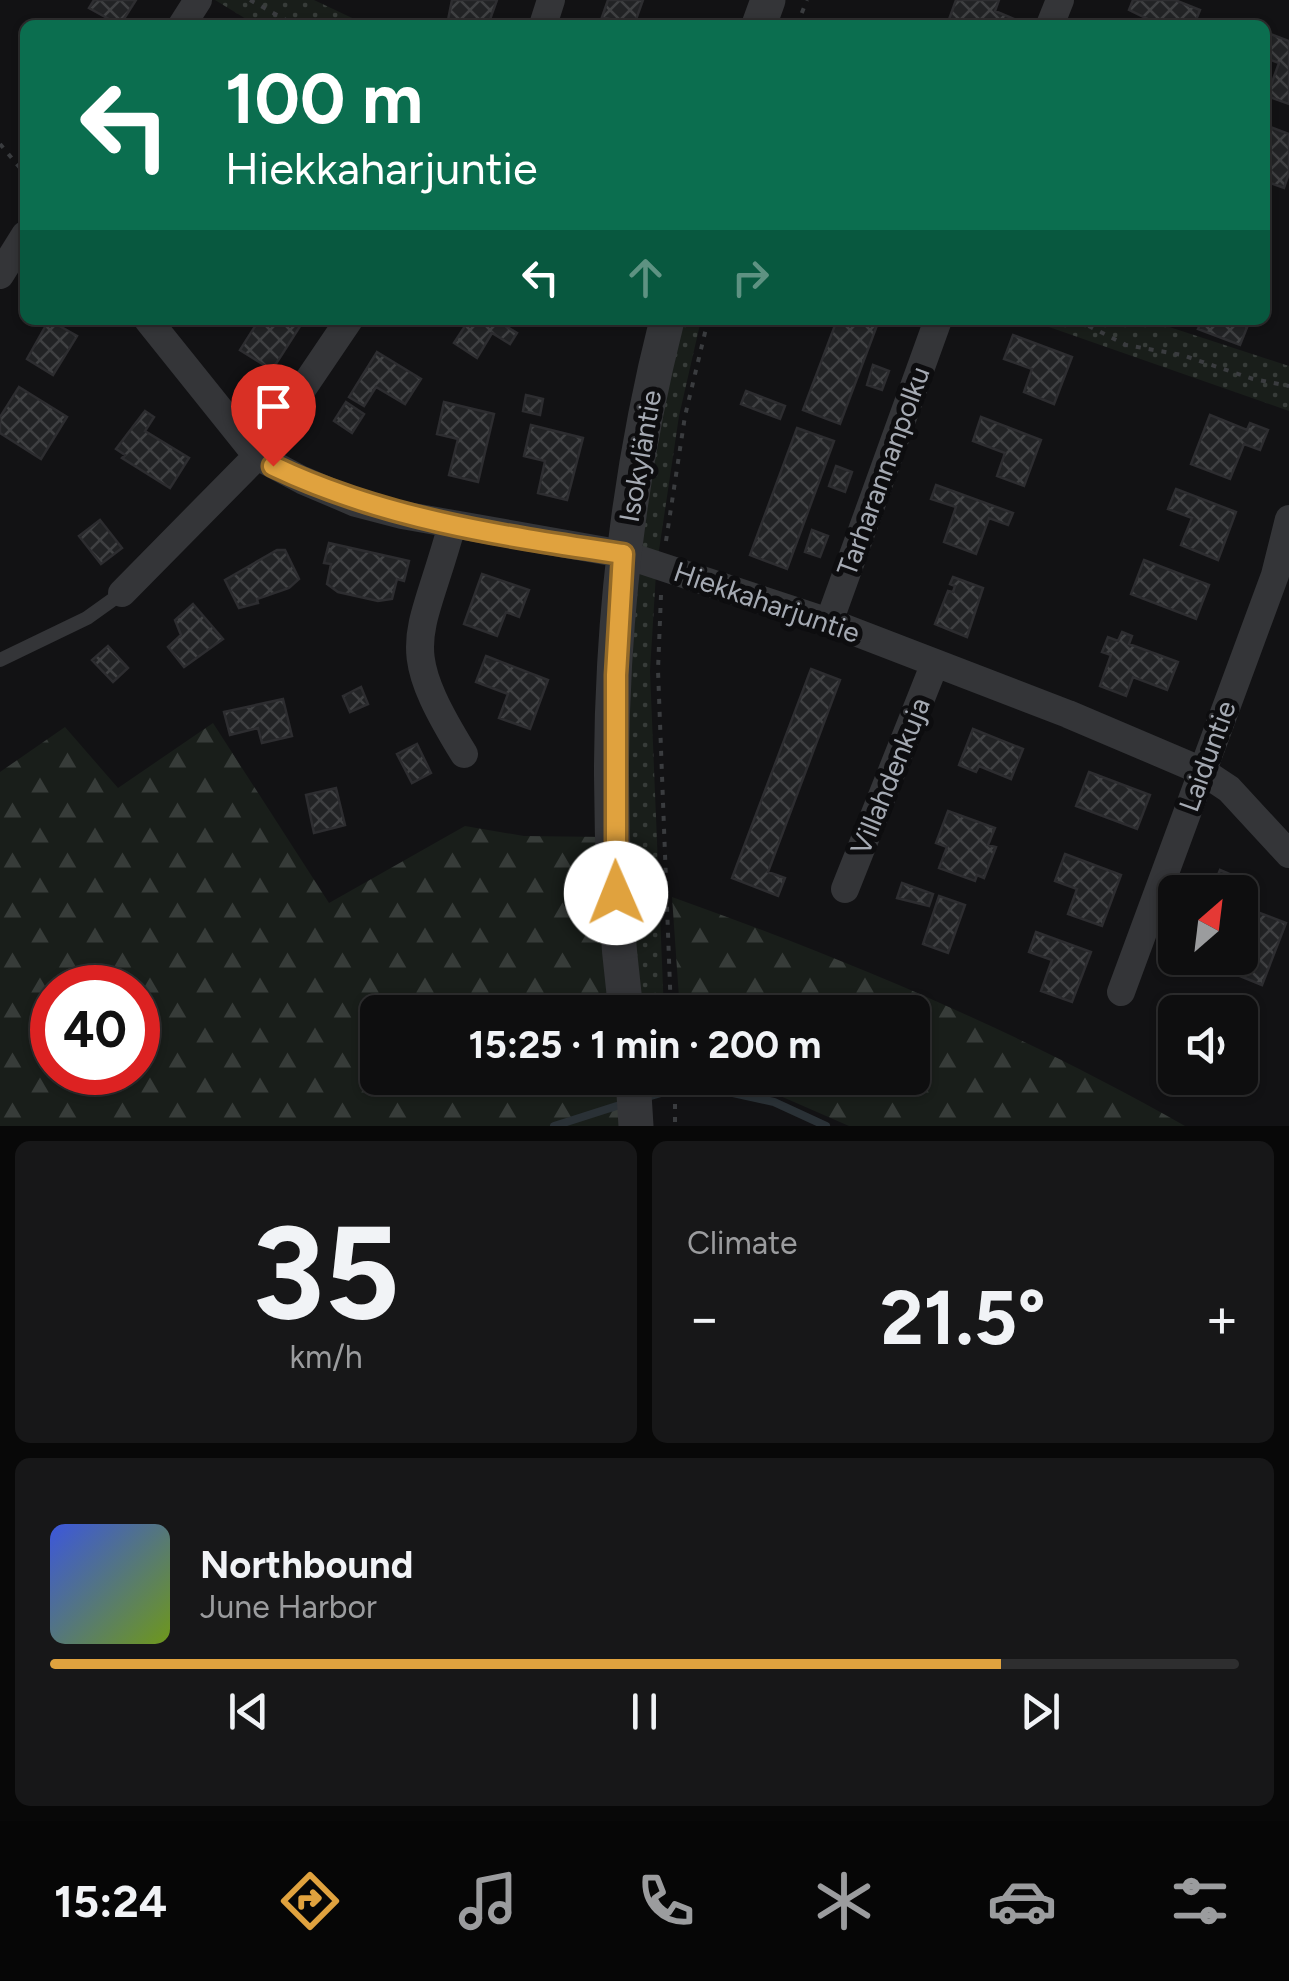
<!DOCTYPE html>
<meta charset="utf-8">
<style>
body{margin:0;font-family:Figtree,sans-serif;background:#171718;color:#f1f3f6;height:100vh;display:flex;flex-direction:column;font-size:38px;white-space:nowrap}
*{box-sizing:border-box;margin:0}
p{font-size:32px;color:#9b9c9e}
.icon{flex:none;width:55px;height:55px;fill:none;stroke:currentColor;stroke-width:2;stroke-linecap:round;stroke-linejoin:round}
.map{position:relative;height:1126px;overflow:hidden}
.sheet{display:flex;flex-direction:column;gap:15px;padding:15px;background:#080808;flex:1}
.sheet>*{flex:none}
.top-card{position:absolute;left:20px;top:20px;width:1250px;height:305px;border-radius:15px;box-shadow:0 2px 8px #0004,0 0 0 2px #2e2e2f;background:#0b6e4f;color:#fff;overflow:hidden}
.needle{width:65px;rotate:28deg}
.controls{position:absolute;left:1158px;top:875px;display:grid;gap:20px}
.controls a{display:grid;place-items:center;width:100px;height:100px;border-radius:15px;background:#0e0e0f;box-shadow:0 2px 8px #0004,0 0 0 2px #2e2e2f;font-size:50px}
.speed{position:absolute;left:30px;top:965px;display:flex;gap:20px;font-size:50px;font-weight:700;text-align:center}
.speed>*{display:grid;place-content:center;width:130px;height:130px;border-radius:50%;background:#0e0e0f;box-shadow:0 2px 8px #0004,0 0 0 2px #2e2e2f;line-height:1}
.speed .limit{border:15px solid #d22;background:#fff;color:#111}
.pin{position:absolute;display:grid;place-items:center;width:85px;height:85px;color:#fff;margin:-102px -42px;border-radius:50% 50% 50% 0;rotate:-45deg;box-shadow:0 0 10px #0007}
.pin .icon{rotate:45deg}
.me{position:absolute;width:110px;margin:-55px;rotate:359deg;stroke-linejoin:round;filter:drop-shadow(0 0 8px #0008)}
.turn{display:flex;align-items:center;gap:35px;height:210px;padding:0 40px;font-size:45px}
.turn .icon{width:130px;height:130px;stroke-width:2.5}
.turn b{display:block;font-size:70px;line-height:85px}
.lanes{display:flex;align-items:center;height:95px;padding:0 40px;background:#0003;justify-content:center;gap:50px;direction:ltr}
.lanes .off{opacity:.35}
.big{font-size:75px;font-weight:700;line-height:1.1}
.sheet .widget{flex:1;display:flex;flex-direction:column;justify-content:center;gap:15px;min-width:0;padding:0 35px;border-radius:15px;background:#171718}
.sheet .dial{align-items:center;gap:0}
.dial b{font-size:130px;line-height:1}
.song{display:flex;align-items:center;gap:30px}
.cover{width:120px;height:120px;border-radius:15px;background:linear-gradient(135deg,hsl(230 70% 55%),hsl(80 70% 35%))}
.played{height:10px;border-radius:5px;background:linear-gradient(90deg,#e0a23e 80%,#2e2e2f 80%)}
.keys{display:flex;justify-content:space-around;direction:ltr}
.heat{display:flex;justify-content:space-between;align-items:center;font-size:55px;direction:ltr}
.sheet .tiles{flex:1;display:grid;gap:15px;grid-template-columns:1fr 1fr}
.widget:last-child{grid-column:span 2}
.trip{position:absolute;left:360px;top:995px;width:570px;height:100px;border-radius:15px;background:#0e0e0f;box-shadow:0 2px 8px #0004,0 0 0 2px #2e2e2f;font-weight:700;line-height:100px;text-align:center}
.tabs{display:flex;height:160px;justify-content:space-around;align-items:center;background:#060606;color:#9b9c9e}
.tabs .icon{width:70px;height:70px}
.tabs .selected{color:#e0a23e}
.tabs b{font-size:45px;color:#f1f3f6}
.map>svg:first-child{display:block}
</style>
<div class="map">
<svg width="1289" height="1126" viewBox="0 0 1289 1126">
<defs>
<pattern id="grass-dots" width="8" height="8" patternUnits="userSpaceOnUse" patternTransform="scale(2.5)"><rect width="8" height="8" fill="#191e1a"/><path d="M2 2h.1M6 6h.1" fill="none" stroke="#373c39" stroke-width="1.8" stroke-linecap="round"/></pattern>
<pattern id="forest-firs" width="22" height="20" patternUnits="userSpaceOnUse" patternTransform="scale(2.5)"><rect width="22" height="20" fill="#191e1a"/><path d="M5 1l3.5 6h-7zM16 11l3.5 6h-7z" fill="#373c39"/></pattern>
<pattern id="building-cross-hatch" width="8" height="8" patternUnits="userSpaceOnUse" patternTransform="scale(2.5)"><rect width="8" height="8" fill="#222325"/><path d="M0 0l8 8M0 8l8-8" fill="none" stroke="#3f4042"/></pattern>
</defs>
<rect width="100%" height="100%" fill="#121214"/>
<path fill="url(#grass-dots)" d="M 215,0 L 314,0 L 367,25 L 256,25 Z
M 676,320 L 701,320 L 679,416 L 658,557 L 633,549 Z
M 1029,320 L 1148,320 L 1289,366 L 1289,411 Z
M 630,566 L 656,573 L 650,671 L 664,1012 L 635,1012 L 627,892 Z"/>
<path fill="url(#forest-firs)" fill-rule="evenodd" d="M 213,723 L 329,903 L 465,826 L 524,836 L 606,837 L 613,1012 L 378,1012 L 378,1078 L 617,1078 L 620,1126 L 0,1126 L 0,772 L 65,727 L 118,788 ZM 52,988 L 138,988 L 138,1072 L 52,1072 Z
M 672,897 C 849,960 1022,1033 1185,1126 L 849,1126 L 778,1095 L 702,1078 L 912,1078 L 912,1012 L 680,1012 Z"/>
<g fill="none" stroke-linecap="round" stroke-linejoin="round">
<path stroke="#2a3136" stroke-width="8" d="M 644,1098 L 692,1084 L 774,1102 L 826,1126
M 554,1126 L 626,1103"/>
</g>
<path fill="url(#building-cross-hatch)" stroke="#2d2d30" stroke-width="2.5" d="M 94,0 L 136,0 L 120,25 L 89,8 Z
M 452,0 L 497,0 L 488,25 L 447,25 Z
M 608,0 L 643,0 L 634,25 L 602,17 Z
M 956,0 L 999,0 L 995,11 L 1014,19 L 1012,25 L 947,25 Z
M 1133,0 L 1175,0 L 1200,10 L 1194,25 L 1160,25 L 1129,10 Z
M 1265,32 L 1289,41 L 1289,104 L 1267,96 L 1279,63 L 1265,58 Z
M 1265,125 L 1289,134 L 1289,173 L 1284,188 L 1265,181 Z
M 49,320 L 77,336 L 53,375 L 27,359 Z
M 259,320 L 304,320 L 272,370 L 240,350 Z
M 469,320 L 496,320 L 517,333 L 510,344 L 492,333 L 477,358 L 454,343 Z
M 837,320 L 879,320 L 840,424 L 803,410 Z
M 1202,320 L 1250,320 L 1240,345 L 1198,329 Z
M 1013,335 L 1072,357 L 1054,404 L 1024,392 L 1032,369 L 1004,359 Z
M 377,352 L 421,379 L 405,404 L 376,387 L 364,406 L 349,397 Z
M 873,365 L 889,371 L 882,390 L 867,385 Z
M 19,387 L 67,417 L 41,459 L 0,433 L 0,417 Z
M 746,391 L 785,406 L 780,419 L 741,404 Z
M 526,395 L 543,399 L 540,415 L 523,411 Z
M 346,402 L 364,414 L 352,433 L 334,421 Z
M 444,402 L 494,414 L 478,482 L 449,475 L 458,439 L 437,434 Z
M 145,411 L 154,417 L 145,431 L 189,458 L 170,488 L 122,458 L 125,455 L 116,449 Z
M 1210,415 L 1247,430 L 1250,423 L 1268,430 L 1260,450 L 1244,444 L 1230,479 L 1191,464 Z
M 981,417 L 1041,440 L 1024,486 L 997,476 L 1005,453 L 973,441 Z
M 531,425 L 583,438 L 567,500 L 538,493 L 545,461 L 524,456 Z
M 797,428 L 834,441 L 787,569 L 750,555 Z
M 836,466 L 852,472 L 845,492 L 829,486 Z
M 936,485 L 1013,513 L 1008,525 L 989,518 L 976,554 L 944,542 L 956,507 L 931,499 Z
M 1176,489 L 1236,512 L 1218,560 L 1181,545 L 1192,518 L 1168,509 Z
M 100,520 L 122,548 L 101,564 L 79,536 Z
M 812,530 L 828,536 L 820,557 L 805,552 Z
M 329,543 L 409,561 L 404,581 L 397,579 L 392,599 L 378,601 L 338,592 L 327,584 L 331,564 L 324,563 Z
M 277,550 L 285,550 L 299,579 L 289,588 L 257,599 L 258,603 L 239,608 L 225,580 Z
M 1144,560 L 1209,585 L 1196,619 L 1131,594 Z
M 482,574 L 529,590 L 519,617 L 506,612 L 497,636 L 464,624 Z
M 953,577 L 983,588 L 967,637 L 935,624 L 948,591 L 953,592 L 955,586 L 950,584 Z
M 193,604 L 223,639 L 184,667 L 168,647 L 181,635 L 175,620 Z
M 1122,632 L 1132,636 L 1129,644 L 1178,662 L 1167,690 L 1133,677 L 1126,696 L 1100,686 L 1111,655 L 1102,652 L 1108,637 L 1118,641 Z
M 108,646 L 128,668 L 113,682 L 92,660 Z
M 486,656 L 548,680 L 530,729 L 499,718 L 508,694 L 476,682 Z
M 811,669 L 840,680 L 768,872 L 785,878 L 778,896 L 732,878 Z
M 361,687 L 368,704 L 350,712 L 343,696 Z
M 283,699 L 292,736 L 262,743 L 258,728 L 230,735 L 224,712 Z
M 973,729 L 1023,749 L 1011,779 L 979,766 L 976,772 L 959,765 Z
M 417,744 L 431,773 L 412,783 L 397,754 Z
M 1089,772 L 1150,795 L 1137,829 L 1076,806 Z
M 336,788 L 345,825 L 314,833 L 306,795 Z
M 948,811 L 995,828 L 988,845 L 996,847 L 984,878 L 977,875 L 975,881 L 939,868 L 947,847 L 936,843 Z
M 1065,854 L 1121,875 L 1102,926 L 1068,914 L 1077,889 L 1055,881 Z
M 1220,870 L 1253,884 L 1244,907 L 1286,923 L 1262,985 L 1235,974 L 1246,945 L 1240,942 L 1240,892 L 1214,885 Z
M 902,883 L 933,894 L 929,906 L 897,898 Z
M 939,896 L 965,905 L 948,953 L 923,944 Z
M 1036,932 L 1091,952 L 1072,1002 L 1041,991 L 1052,960 L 1029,952 Z
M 1224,1001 L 1250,1011 L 1240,1038 L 1240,1012 L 1220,1012 Z"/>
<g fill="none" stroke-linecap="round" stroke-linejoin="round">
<path stroke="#3a3c3f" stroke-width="4" stroke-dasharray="5 8" stroke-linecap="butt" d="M 250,0 L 295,25
M 797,25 L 807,0
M 0,144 L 25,174
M 1077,320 L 1126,345 L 1182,355 L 1253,379 L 1289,386
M 666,541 L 685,416 L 708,320
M 661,595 L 658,670 L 671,1012
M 675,1078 L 675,1126"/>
<path stroke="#343538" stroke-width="14" d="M 0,660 L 87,618 L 122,593"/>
<path stroke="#343538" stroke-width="28" d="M 182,25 L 198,0
M 543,25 L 551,0
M 1050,25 L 1060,0
M 0,275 L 25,235
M 148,320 L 257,456 L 302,480 L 356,503 L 402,515 L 623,554 L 829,622 L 1068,714 L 1202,771 L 1229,789 L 1289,854
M 452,525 C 420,642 395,642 464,754
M 122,593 L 257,456 L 349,320
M 829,622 L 938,320
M 845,889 L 935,663
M 1121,992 L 1275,575 L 1289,519"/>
<path stroke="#343538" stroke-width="35" d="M 759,25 L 768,0
M 626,1012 C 598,783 610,544 667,320
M 633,1078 L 636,1126"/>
</g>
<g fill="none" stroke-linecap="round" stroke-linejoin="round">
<g stroke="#926928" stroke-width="25">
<path id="route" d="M 273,466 C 384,519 503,536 623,554 L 616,675 L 616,893"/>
</g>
<use href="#route" stroke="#e0a23e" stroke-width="18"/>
</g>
<g text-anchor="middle" stroke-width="10" stroke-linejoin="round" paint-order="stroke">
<g font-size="28" fill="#a5aab3" stroke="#0d0d0f">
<text transform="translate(640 456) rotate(-80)" y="10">Isokyläntie</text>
<text transform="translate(883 471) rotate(-70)" y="10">Tarharannanpolku</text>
<text transform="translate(767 602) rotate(19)" y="10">Hiekkaharjuntie</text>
<text transform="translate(1207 756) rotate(-70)" y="10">Laiduntie</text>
<text transform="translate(890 776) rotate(-68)" y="10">Villahdenkuja</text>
</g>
</g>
</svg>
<div class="controls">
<a><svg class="needle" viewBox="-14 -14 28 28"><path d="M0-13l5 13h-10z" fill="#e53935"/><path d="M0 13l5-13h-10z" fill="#9b9c9e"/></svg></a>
<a><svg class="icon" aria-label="sound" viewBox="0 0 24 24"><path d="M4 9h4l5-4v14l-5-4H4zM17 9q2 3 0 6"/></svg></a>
</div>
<div class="speed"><div class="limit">40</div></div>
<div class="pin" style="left:273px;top:466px;background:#d93025"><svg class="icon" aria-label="arrive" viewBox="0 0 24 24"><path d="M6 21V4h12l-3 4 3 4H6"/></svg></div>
<svg class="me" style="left:616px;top:893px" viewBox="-20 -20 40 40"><circle r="19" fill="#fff"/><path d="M0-13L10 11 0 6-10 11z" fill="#e0a23e"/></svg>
<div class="trip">15:25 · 1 min · 200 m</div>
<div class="top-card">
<div class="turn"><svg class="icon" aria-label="left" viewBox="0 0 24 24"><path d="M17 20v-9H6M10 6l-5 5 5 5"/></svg><div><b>100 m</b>Hiekkaharjuntie</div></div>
<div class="lanes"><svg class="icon" aria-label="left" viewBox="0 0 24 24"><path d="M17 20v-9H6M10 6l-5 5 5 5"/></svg><svg class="icon off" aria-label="ahead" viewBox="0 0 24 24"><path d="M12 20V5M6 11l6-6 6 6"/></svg><svg class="icon off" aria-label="right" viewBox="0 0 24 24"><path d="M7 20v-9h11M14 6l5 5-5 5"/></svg></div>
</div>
</div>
<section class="sheet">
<div class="tiles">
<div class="widget dial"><b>35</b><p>km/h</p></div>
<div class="widget"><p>Climate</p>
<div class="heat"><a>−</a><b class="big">21.5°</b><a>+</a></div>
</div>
<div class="widget">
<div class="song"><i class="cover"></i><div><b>Northbound</b><p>June Harbor</p></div></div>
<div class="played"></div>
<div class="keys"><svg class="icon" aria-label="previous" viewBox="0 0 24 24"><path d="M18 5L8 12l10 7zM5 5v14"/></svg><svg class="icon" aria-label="pause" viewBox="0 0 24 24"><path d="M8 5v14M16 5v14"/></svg><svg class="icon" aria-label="next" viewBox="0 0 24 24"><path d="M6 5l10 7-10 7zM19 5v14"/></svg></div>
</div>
</div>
</section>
<nav class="tabs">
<b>15:24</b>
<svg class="icon selected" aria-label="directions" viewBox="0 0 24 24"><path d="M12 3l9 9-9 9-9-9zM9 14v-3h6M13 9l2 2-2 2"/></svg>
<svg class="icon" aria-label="music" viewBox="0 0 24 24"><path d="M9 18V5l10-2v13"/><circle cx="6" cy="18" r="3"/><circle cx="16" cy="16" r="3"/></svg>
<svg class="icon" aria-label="phone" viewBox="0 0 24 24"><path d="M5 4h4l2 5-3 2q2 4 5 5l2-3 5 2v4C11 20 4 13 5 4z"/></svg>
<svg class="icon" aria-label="climate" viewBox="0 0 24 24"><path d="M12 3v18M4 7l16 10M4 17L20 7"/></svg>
<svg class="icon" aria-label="car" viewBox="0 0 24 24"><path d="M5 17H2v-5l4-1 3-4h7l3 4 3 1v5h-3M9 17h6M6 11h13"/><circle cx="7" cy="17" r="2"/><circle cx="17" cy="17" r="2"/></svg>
<svg class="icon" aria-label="filters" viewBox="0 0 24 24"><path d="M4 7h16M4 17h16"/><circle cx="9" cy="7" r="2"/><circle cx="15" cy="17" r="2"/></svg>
</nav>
